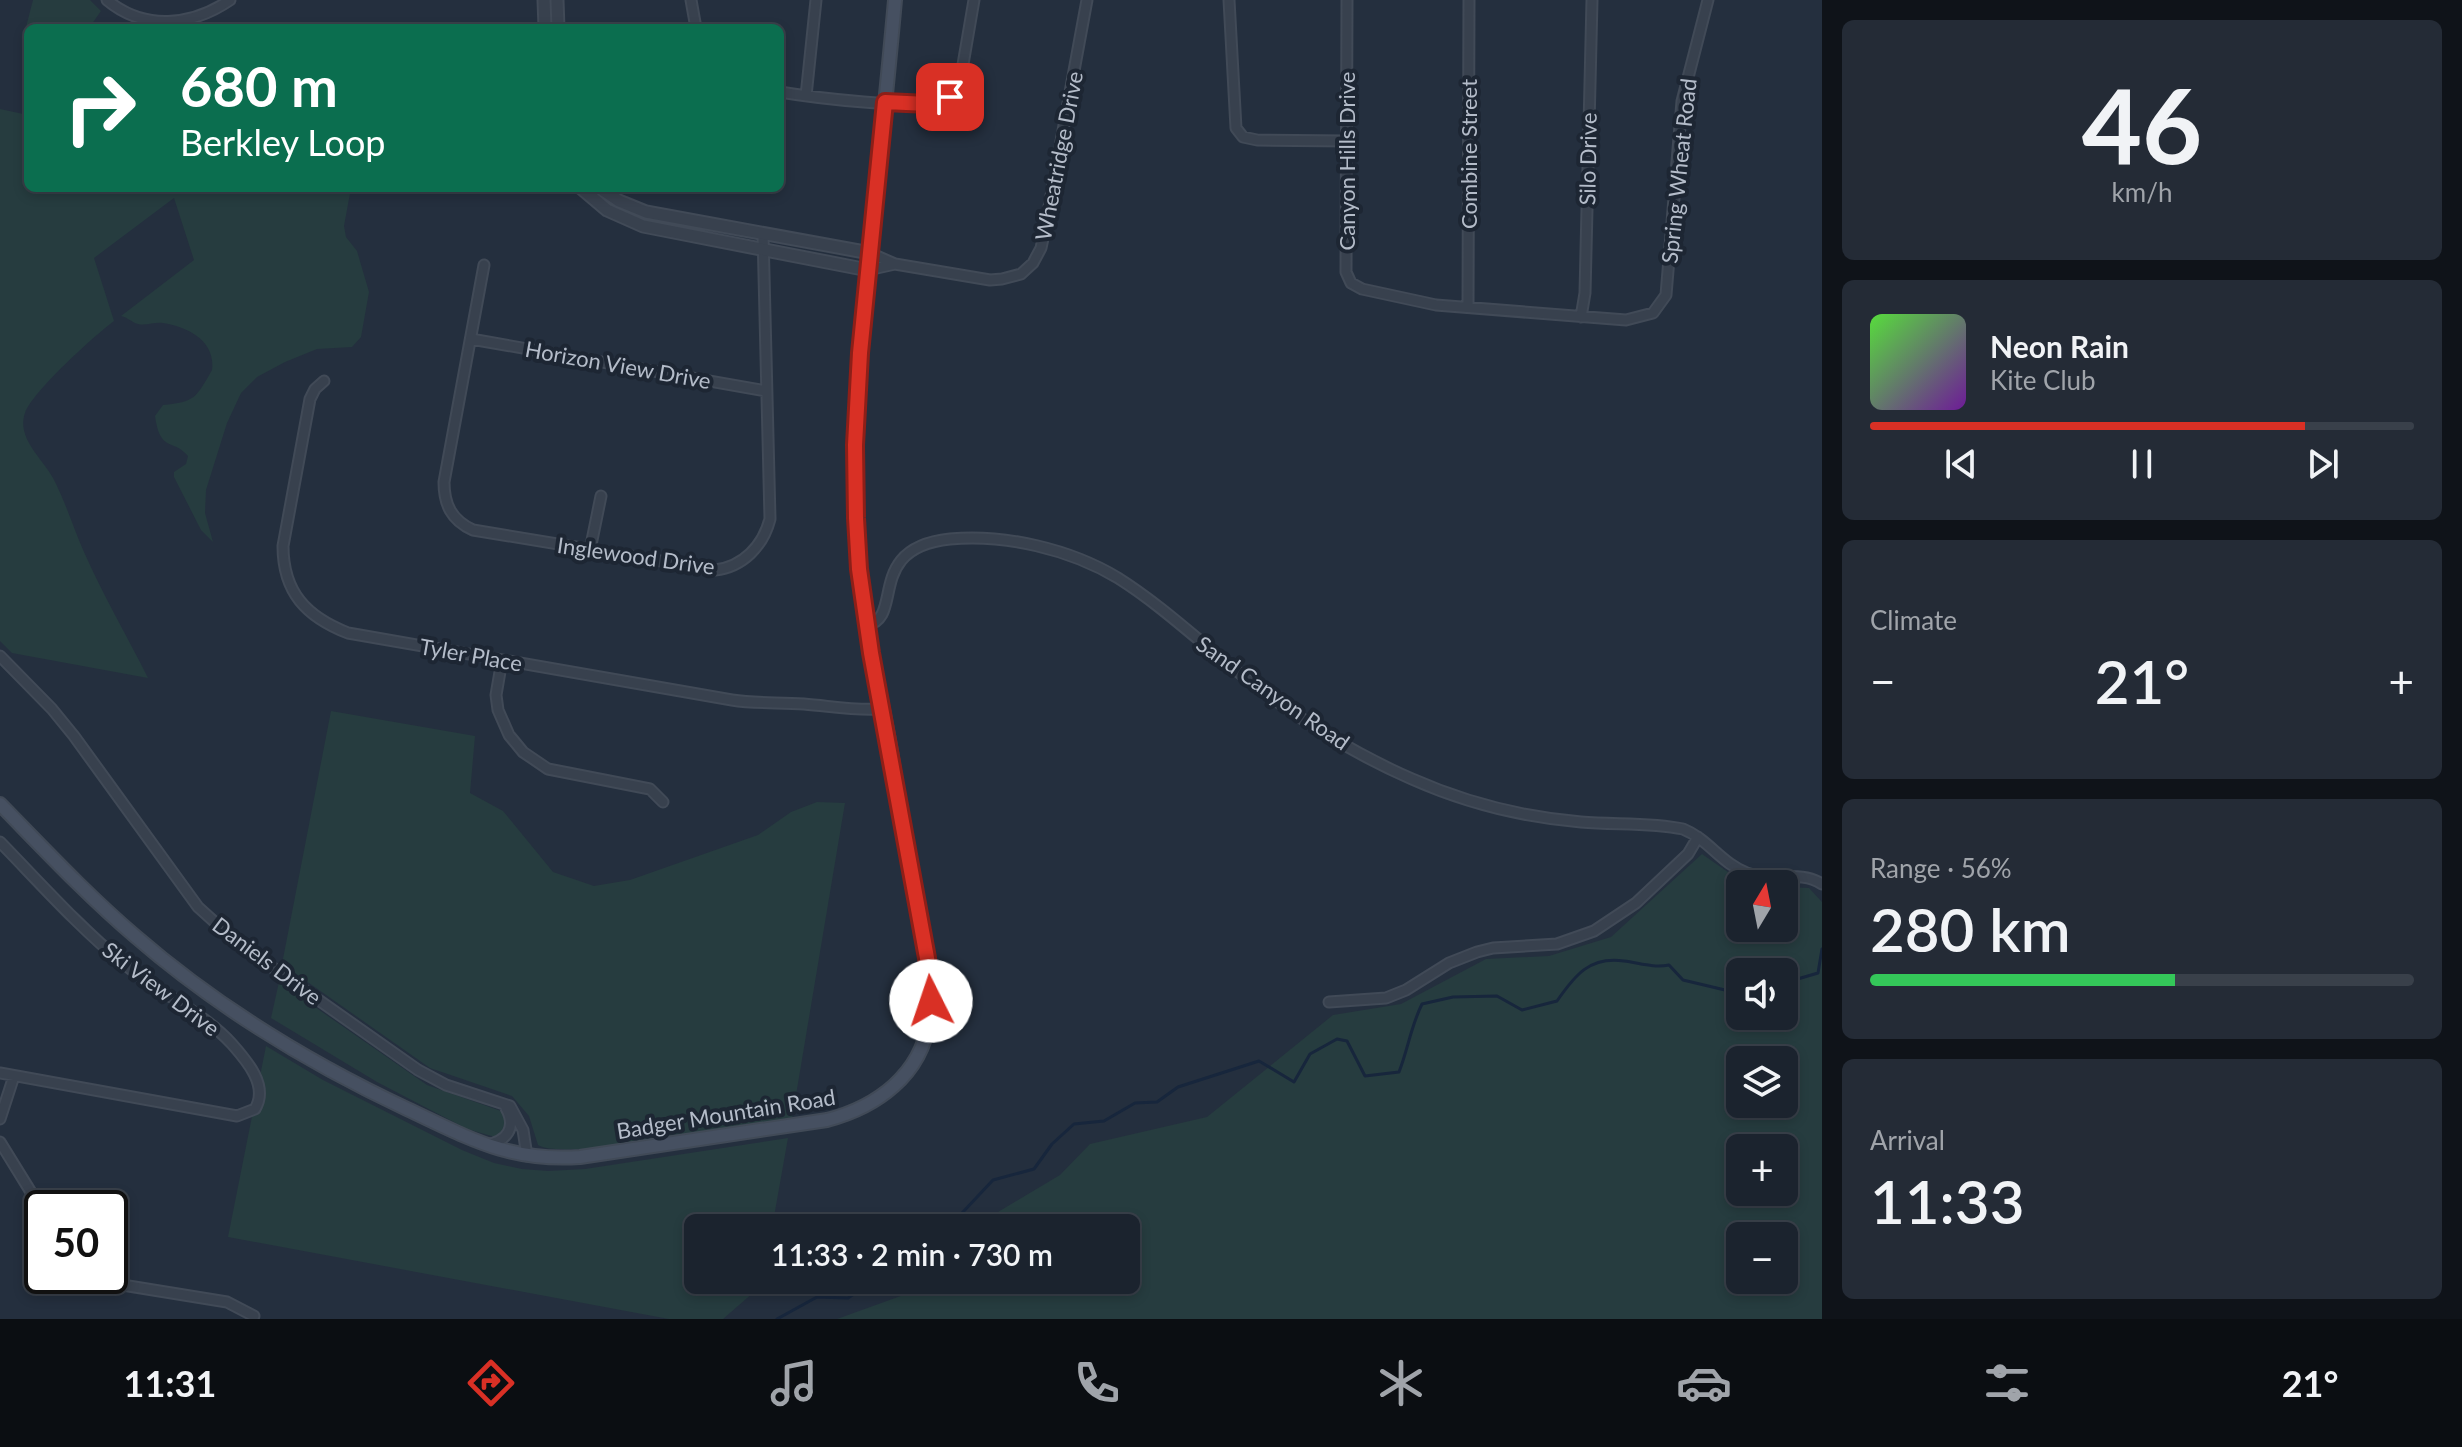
<!DOCTYPE html>
<meta charset="utf-8">
<style>
body{margin:0;font-family:Lato,sans-serif;background:#242b36;color:#f1f3f6;height:100vh;display:flex;flex-direction:column;font-size:30px;white-space:nowrap}
*{box-sizing:border-box;margin:0}
p{font-size:26px;color:#a0a4aa}
.icon{flex:none;width:44px;height:44px;fill:none;stroke:currentColor;stroke-width:2;stroke-linecap:round;stroke-linejoin:round}
.map{position:relative;flex:1;overflow:hidden}
.drawer{display:flex;flex-direction:column;gap:20px;padding:20px;background:#0f1319;width:640px}
.drawer>*{flex:none}
.hud{position:absolute;left:24px;top:24px;width:760px;height:168px;border-radius:12px;box-shadow:0 4px 12px #0003,0 0 0 2px #39404a;background:#0b6e4f;color:#fff;overflow:hidden}
.needle{width:52px;rotate:10deg}
.controls{position:absolute;left:1726px;top:870px;display:grid;gap:16px}
.controls a{display:grid;place-items:center;width:72px;height:72px;border-radius:12px;background:#1b232e;box-shadow:0 4px 12px #0003,0 0 0 2px #39404a;font-size:40px}
.speed{position:absolute;left:24px;top:1190px;display:flex;gap:16px;font-size:40px;font-weight:700;text-align:center}
.speed>*{display:grid;place-content:center;width:104px;height:104px;border-radius:50%;background:#1b232e;box-shadow:0 4px 12px #0003,0 0 0 2px #39404a;line-height:1}
.speed .limit{border:4px solid #111;border-radius:12px;background:#fff;color:#111}
.pin{position:absolute;display:grid;place-items:center;width:68px;height:68px;color:#fff;margin:-34px;border-radius:16px;box-shadow:0 4px 12px #0006}
.me{position:absolute;width:88px;margin:-44px;rotate:356deg;stroke-linejoin:round;filter:drop-shadow(0 0 6px #0008)}
.turn{display:flex;align-items:center;gap:28px;height:168px;padding:0 24px;font-size:36px}
.turn .icon{width:104px;height:104px;stroke-width:2.5}
.turn b{display:block;font-size:56px;line-height:68px}
.big{font-size:60px;font-weight:600;line-height:1.1}
.drawer .tile{flex:1;display:flex;flex-direction:column;justify-content:center;gap:12px;min-width:0;padding:0 28px;border-radius:12px;background:#242b36}
.drawer .dial{align-items:center;gap:0}
.dial b{font-size:104px;line-height:1}
.song{display:flex;align-items:center;gap:24px}
.cover{width:96px;height:96px;border-radius:12px;background:linear-gradient(135deg,hsl(110 70% 55%),hsl(280 70% 35%))}
.played{height:8px;border-radius:4px;background:linear-gradient(90deg,#d93025 80%,#39404a 80%)}
.keys{display:flex;justify-content:space-around;direction:ltr}
.heat{display:flex;justify-content:space-between;align-items:center;font-size:44px;direction:ltr}
.charge{height:12px;border-radius:6px;background:linear-gradient(90deg,#34c759 56%,#39404a 0)}
.trip{position:absolute;left:684px;top:1214px;width:456px;height:80px;border-radius:12px;background:#1b232e;box-shadow:0 4px 12px #0003,0 0 0 2px #39404a;font-weight:600;line-height:80px;text-align:center}
.tab-bar{display:flex;height:128px;justify-content:space-around;align-items:center;background:#0b0e12;color:#a0a4aa}
.tab-bar .icon{width:56px;height:56px}
.tab-bar .active{color:#d93025}
.tab-bar b{font-size:36px;color:#f1f3f6}
main{display:flex;flex:1;min-height:0}
.map>svg:first-child{display:block}
</style>
<main>
<div class="map">
<svg width="1822" height="1319" viewBox="0 0 1822 1319">
<rect width="100%" height="100%" fill="#242f3e"/>
<path fill="#263c3f" fill-rule="evenodd" d="M 33,0 L 90,0 L 101,11 L 89,28 L 26,27 Z
M 0,109 L 28,115 L 28,188 L 351,188 L 344,226 L 346,237 L 357,251 L 369,292 L 361,337 L 352,347 L 317,349 L 285,362 L 257,377 L 241,393 L 227,423 L 206,490 L 205,513 L 213,542 L 201,530 L 174,477 L 174,472 L 186,464 L 188,456 C 173,438 160,453 155,416 L 163,405 C 195,402 196,398 212,370 C 216,341 188,327 163,323 C 154,322 146,326 138,324 C 131,322 129,318 121,316 L 194,260 L 174,198 L 94,258 L 114,321 C 94,336 33,391 25,413 C 16,438 43,459 53,478 C 66,503 73,527 84,552 C 103,595 127,636 148,678 L 12,653 L 0,641 Z
M 331,711 L 475,736 L 470,793 L 503,811 L 553,872 L 594,886 L 630,880 L 758,835 L 791,812 L 817,802 L 845,803 L 792,1119 C 752,1125 564,1162 538,1145 L 529,1116 L 512,1096 L 430,1068 L 282,964 Z
M 1702,854 L 1745,884 L 1740,884 L 1740,928 L 1784,928 L 1784,887 L 1809,888 L 1822,902 L 1822,1319 L 837,1319 L 909,1293 L 923,1280 L 1126,1280 L 1126,1228 L 977,1228 L 988,1218 L 1060,1175 L 1090,1144 L 1207,1117 L 1333,1015 L 1401,1004 L 1486,959 L 1549,956 L 1611,937 ZM 1784,972 L 1784,1016 L 1740,1016 L 1740,972 ZM 1784,1060 L 1784,1104 L 1740,1104 L 1740,1060 ZM 1784,1148 L 1784,1192 L 1740,1192 L 1740,1148 ZM 1740,1236 L 1784,1236 L 1784,1280 L 1740,1280 Z
M 279,982 L 427,1085 L 501,1111 L 506,1117 L 505,1129 L 495,1137 L 467,1129 L 377,1082 L 271,1018 Z
M 266,1046 L 323,1080 L 462,1150 L 494,1163 L 522,1169 L 548,1171 L 585,1169 L 788,1138 L 772,1228 L 698,1228 L 698,1280 L 763,1280 L 762,1285 L 723,1319 L 669,1319 L 228,1237 Z"/>
<g fill="none" stroke-linecap="round" stroke-linejoin="round">
<path stroke="#17263c" stroke-width="3" d="M 1784,983 L 1818,973 L 1822,949
M 948,1228 L 993,1180 L 1034,1169 L 1052,1144 L 1074,1124 L 1104,1121 L 1135,1103 L 1157,1102 L 1178,1087 L 1259,1061 L 1294,1082 L 1310,1054 L 1337,1039 L 1347,1041 L 1365,1076 L 1399,1072 C 1408,1049 1411,1026 1422,1004 L 1453,997 L 1497,996 L 1522,1010 L 1557,1001 C 1575,975 1590,956 1624,961 C 1640,963 1653,968 1669,965 L 1683,980 L 1725,990 L 1733,988 L 1740,979
M 777,1319 L 817,1297 L 848,1298 L 874,1280"/>
<g stroke="#414a57" stroke-width="13">
<path id="minor" d="M 107,0 C 144,31 192,26 230,0
M 691,0 L 696,28
M 1229,0 L 1236,128 L 1243,137 L 1257,140 L 1347,141
M 1347,0 L 1346,272 L 1351,283 L 1362,289 L 1436,305 L 1626,320 L 1653,313 L 1666,295 L 1682,101 L 1708,0
M 780,92 C 810,97 919,111 944,100 C 953,96 957,90 960,82 L 974,0
M 806,96 L 816,0
M 870,253 L 895,264 L 990,280 L 1002,279 L 1021,274 L 1033,263 L 1041,248 L 1044,234 L 1087,0
M 484,265 L 444,482 C 444,504 451,520 473,530 L 715,570 C 743,567 763,546 770,519 L 763,234
M 868,270 L 895,264
M 1468,307 L 1469,0
M 1581,317 L 1585,293 L 1592,0
M 471,339 L 766,391
M 324,381 L 315,389 L 310,399 L 283,546 C 283,593 307,617 348,633 L 732,700 C 756,704 780,702 804,704 C 830,706 854,711 881,709
M 590,550 L 601,496
M 867,625 C 905,618 864,548 950,539 C 1005,534 1070,549 1118,578 C 1164,607 1204,646 1247,679 C 1298,719 1352,753 1412,779 C 1466,803 1522,817 1581,822 C 1615,825 1650,822 1683,829 C 1708,839 1722,864 1747,873 C 1772,883 1799,869 1822,884
M 0,656 L 52,709 L 74,736 L 198,907 L 239,944 L 418,1070 L 446,1085 L 510,1106 L 523,1130 L 527,1156
M 502,660 L 496,695 L 498,710 L 509,735 L 523,752 L 548,769 L 650,789 L 663,802
M 0,842 C 40,883 79,927 123,963 C 157,992 202,1011 232,1044 C 247,1061 269,1086 255,1109 L 237,1116 L 0,1073
M 1329,1002 L 1386,998 L 1406,990 L 1449,963 L 1477,952 L 1493,948 L 1557,944 L 1594,931 L 1636,903 L 1688,854 L 1698,837
M 0,1119 L 14,1076
M 0,1142 L 42,1210
M 486,1145 C 507,1141 517,1128 506,1108
M 91,1276 L 104,1282 L 227,1302 L 254,1316"/>
</g>
<g stroke="#414a57" stroke-width="15">
<path id="tertiary" d="M 544,0 L 545,28
M 557,0 L 558,28
M 581,188 L 607,210 L 643,226 L 868,270
M 600,188 L 619,201 L 646,212 L 870,253"/>
</g>
<g stroke="#414a57" stroke-width="16">
<path id="secondary" d="M 0,804 C 44,849 87,895 135,936 C 217,1007 309,1063 407,1109 C 469,1138 509,1162 580,1157 L 827,1120 C 877,1107 921,1075 929,1021 C 936,970 919,915 910,865 C 902,826 897,786 890,746 C 879,686 865,628 859,567 C 849,458 860,349 871,241 C 879,161 888,80 895,0"/>
</g>
<use href="#minor" stroke="#38414e" stroke-width="9"/>
<use href="#tertiary" stroke="#38414e" stroke-width="11"/>
<use href="#secondary" stroke="#465061" stroke-width="12"/>
</g>
<g fill="none" stroke-linecap="round" stroke-linejoin="round">
<g stroke="#8d1f18" stroke-width="20">
<path id="route" d="M 931,1001 L 927,958 L 871,653 L 859,569 L 856,518 L 855,445 L 860,353 L 885,102 L 928,104 L 950,97"/>
</g>
<use href="#route" stroke="#d93025" stroke-width="14"/>
</g>
<g text-anchor="middle" stroke-width="8" stroke-linejoin="round" paint-order="stroke">
<g font-size="22" fill="#b4bcc9" stroke="#1d2633">
<text transform="translate(1469 154) rotate(-90)" y="8">Combine Street</text>
<text transform="translate(1059 156) rotate(-79)" y="8">Wheatridge Drive</text>
<text transform="translate(1588 159) rotate(-89)" y="8">Silo Drive</text>
<text transform="translate(1347 161) rotate(-90)" y="8">Canyon Hills Drive</text>
<text transform="translate(1679 171) rotate(-84)" y="8">Spring Wheat Road</text>
<text transform="translate(618 365) rotate(10)" y="8">Horizon View Drive</text>
<text transform="translate(636 556) rotate(8)" y="8">Inglewood Drive</text>
<text transform="translate(471 655) rotate(10)" y="8">Tyler Place</text>
<text transform="translate(1273 693) rotate(35)" y="8">Sand Canyon Road</text>
<text transform="translate(267 961) rotate(37)" y="8">Daniels Drive</text>
<text transform="translate(161 989) rotate(37)" y="8">Ski View Drive</text>
<text transform="translate(726 1114) rotate(-9)" y="8">Badger Mountain Road</text>
</g>
</g>
</svg>
<div class="controls">
<a><svg class="needle" viewBox="-14 -14 28 28"><path d="M0-13l5 13h-10z" fill="#e53935"/><path d="M0 13l5-13h-10z" fill="#a0a4aa"/></svg></a>
<a><svg class="icon" aria-label="sound" viewBox="0 0 24 24"><path d="M4 9h4l5-4v14l-5-4H4zM17 9q2 3 0 6"/></svg></a>
<a><svg class="icon" aria-label="layers" viewBox="0 0 24 24"><path d="M12 4l9 5-9 5-9-5zM3 14l9 5 9-5"/></svg></a>
<a>+</a>
<a>−</a>
</div>
<div class="speed"><div class="limit">50</div></div>
<div class="pin" style="left:950px;top:97px;background:#d93025"><svg class="icon" aria-label="arrive" viewBox="0 0 24 24"><path d="M6 21V4h12l-3 4 3 4H6"/></svg></div>
<svg class="me" style="left:931px;top:1001px" viewBox="-20 -20 40 40"><circle r="19" fill="#fff"/><path d="M0-13L10 11 0 6-10 11z" fill="#d93025"/></svg>
<div class="trip">11:33 · 2 min · 730 m</div>
<div class="hud">
<div class="turn"><svg class="icon" aria-label="right" viewBox="0 0 24 24"><path d="M7 20v-9h11M14 6l5 5-5 5"/></svg><div><b>680 m</b>Berkley Loop</div></div>
</div>
</div>
<section class="drawer">
<div class="tile dial"><b>46</b><p>km/h</p></div>
<div class="tile">
<div class="song"><i class="cover"></i><div><b>Neon Rain</b><p>Kite Club</p></div></div>
<div class="played"></div>
<div class="keys"><svg class="icon" aria-label="previous" viewBox="0 0 24 24"><path d="M18 5L8 12l10 7zM5 5v14"/></svg><svg class="icon" aria-label="pause" viewBox="0 0 24 24"><path d="M8 5v14M16 5v14"/></svg><svg class="icon" aria-label="next" viewBox="0 0 24 24"><path d="M6 5l10 7-10 7zM19 5v14"/></svg></div>
</div>
<div class="tile"><p>Climate</p>
<div class="heat"><a>−</a><b class="big">21°</b><a>+</a></div>
</div>
<div class="tile"><p>Range · 56%</p><b class="big">280 km</b><div class="charge"></div></div>
<div class="tile"><p>Arrival</p><b class="big">11:33</b></div>
</section>
</main>
<nav class="tab-bar">
<b>11:31</b>
<svg class="icon active" aria-label="directions" viewBox="0 0 24 24"><path d="M12 3l9 9-9 9-9-9zM9 14v-3h6M13 9l2 2-2 2"/></svg>
<svg class="icon" aria-label="music" viewBox="0 0 24 24"><path d="M9 18V5l10-2v13"/><circle cx="6" cy="18" r="3"/><circle cx="16" cy="16" r="3"/></svg>
<svg class="icon" aria-label="phone" viewBox="0 0 24 24"><path d="M5 4h4l2 5-3 2q2 4 5 5l2-3 5 2v4C11 20 4 13 5 4z"/></svg>
<svg class="icon" aria-label="climate" viewBox="0 0 24 24"><path d="M12 3v18M4 7l16 10M4 17L20 7"/></svg>
<svg class="icon" aria-label="car" viewBox="0 0 24 24"><path d="M5 17H2v-5l4-1 3-4h7l3 4 3 1v5h-3M9 17h6M6 11h13"/><circle cx="7" cy="17" r="2"/><circle cx="17" cy="17" r="2"/></svg>
<svg class="icon" aria-label="filters" viewBox="0 0 24 24"><path d="M4 7h16M4 17h16"/><circle cx="9" cy="7" r="2"/><circle cx="15" cy="17" r="2"/></svg>
<b>21°</b>
</nav>
